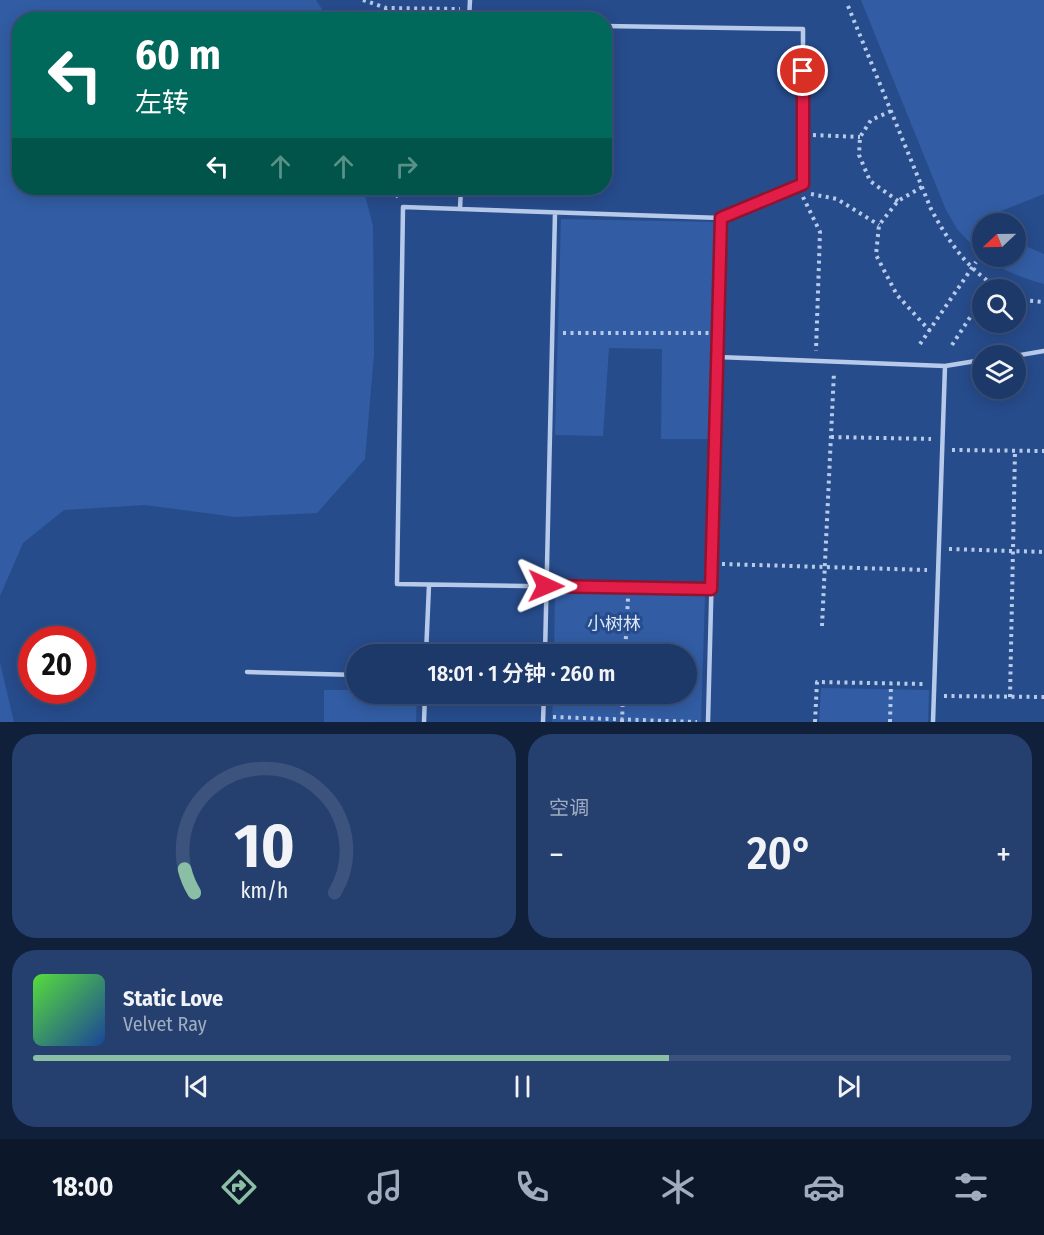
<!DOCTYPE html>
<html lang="zh">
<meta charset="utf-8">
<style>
body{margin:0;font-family:"Fira Sans Condensed","Noto Sans SC",sans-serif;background:#25406f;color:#f1f3f6;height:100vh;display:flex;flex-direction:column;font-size:22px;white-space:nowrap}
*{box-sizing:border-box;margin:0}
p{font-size:20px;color:#a0acc0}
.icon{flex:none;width:33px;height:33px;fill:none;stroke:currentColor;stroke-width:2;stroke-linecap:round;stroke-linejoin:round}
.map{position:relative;height:722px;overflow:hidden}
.side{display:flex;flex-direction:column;gap:12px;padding:12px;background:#101f3a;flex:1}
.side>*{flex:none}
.guide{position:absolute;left:12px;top:12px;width:600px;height:183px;border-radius:24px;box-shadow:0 3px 15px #0003,0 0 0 2px #3b537d;background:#00695c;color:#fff;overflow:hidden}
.needle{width:39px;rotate:248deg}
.buttons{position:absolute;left:972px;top:213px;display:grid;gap:12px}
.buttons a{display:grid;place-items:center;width:54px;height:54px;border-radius:50%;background:#1d3969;box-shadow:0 3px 15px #0003,0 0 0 2px #3b537d;font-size:30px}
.speed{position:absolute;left:18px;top:626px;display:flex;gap:12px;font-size:30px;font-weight:700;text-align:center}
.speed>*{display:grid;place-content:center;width:78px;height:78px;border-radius:50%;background:#1d3969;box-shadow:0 3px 15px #0003,0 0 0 2px #3b537d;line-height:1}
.speed .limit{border:9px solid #d22;background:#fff;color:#111}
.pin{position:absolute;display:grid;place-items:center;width:51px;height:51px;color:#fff;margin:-26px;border:3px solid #fff;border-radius:50%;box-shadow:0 2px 6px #0007}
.me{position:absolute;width:66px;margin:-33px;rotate:91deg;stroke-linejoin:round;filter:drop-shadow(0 0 4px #0008)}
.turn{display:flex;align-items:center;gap:21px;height:126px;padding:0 24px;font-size:27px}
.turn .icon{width:78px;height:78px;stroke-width:2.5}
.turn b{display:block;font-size:42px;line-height:51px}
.lanes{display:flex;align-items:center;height:57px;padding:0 24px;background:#0003;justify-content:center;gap:30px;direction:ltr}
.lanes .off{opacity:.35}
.big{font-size:45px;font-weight:600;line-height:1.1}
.side .widget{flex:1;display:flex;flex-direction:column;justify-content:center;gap:9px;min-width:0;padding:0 21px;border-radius:24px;background:#25406f}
.side .dial{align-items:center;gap:0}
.dial svg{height:156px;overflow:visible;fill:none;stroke:#3b537d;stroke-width:7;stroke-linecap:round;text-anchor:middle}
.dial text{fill:#f1f3f6;stroke:none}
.song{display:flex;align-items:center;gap:18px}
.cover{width:72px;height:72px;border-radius:9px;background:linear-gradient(135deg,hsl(110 70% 55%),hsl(220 70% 35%))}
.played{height:6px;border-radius:3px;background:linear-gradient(90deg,#8abfa5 65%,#3b537d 65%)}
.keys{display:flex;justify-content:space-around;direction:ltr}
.heat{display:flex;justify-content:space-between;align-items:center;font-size:33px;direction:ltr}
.side .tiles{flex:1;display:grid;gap:12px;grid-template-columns:1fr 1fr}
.widget:last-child{grid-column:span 2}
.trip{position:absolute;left:346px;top:644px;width:351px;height:60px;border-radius:30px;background:#1d3969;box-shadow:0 3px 15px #0003,0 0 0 2px #3b537d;font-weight:600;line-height:60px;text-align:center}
.tab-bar{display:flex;height:96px;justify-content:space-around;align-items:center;background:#0c172a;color:#a0acc0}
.tab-bar .icon{width:42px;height:42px}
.tab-bar .on{color:#8abfa5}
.tab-bar b{font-size:27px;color:#f1f3f6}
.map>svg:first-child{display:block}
</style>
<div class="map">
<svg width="1044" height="722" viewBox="0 0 1044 722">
<rect width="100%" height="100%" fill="#274c8c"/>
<path fill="#325da4" d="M 0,0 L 316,0 L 328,19 L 20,20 L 20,188 L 363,188 L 373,226 L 374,354 L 365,459 L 317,513 L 236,517 L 145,505 L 64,510 L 23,543 L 0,596 Z
M 861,0 L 1044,0 L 1044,194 L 986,217 L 992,223 L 982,224 L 982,255 L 957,229 L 946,210 Z
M 561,219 L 717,222 L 709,439 L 661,439 L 662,349 L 609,348 L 603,436 L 555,435 Z
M 1016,242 L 1044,254 L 1044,284 C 1023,278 1002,271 985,257 L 1016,256 Z
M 555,593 L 705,596 L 701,722 L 552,722 L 553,693 L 687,693 L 687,654 L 554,654 Z
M 0,663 L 14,722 L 0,722 Z
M 821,688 L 929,690 L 928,722 L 819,722 Z
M 324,690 L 357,690 L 357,693 L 417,693 L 416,722 L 324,722 Z"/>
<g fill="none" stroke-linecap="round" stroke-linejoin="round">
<path stroke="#b7caea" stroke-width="4" stroke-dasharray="3 4.5" stroke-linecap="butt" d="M 363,0 L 386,8 L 460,9
M 848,6 L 931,209 C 948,241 969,272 1002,290
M 386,20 L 386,8
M 891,111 L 871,120 L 860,137 L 859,155 L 870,181 L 898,201
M 813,135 L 860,137
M 922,187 L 898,201 L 879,225 L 876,255 L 897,295 L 930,331
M 393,188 L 399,199
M 811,194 L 837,199 L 879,225
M 803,197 L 820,232 L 816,351
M 989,290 L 993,284 L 1000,280
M 1016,297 L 1021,300 L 1044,302
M 563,333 L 709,333
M 920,344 L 976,262
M 952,345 L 982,299
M 831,437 L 931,439
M 952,450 L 1044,451
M 949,549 L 1044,552
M 722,564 L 927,570
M 822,626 L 834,372
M 625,654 L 628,598
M 944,696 L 1044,697
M 1010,697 L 1015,451
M 553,717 L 697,722
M 622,722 L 623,693
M 815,722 L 817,682 L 923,684
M 890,722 L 891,684"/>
<path stroke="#b7caea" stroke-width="4.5" d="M 469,20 L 470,0
M 604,26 L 803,29 L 803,184 L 721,218 L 403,207 L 397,584 L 711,589
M 460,209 L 461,188
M 1014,356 L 1044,351
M 717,357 L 945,366 L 982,360
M 426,654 L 429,585
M 545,654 L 555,213
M 247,672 L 357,675
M 424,722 L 425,693
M 543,722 L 544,693
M 708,722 L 721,218
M 933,722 L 945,366"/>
</g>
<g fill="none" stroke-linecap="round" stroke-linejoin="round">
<g stroke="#92132f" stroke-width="15">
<path id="route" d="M 546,586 L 711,589 L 721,218 L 803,184 L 803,71"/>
</g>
<use href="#route" stroke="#e11d48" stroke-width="10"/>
</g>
<g text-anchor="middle" stroke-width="6" stroke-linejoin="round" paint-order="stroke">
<g font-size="18" fill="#dbe6f8" stroke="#274c8c">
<text x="614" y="630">小树林</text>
</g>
</g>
</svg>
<div class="buttons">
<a><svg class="needle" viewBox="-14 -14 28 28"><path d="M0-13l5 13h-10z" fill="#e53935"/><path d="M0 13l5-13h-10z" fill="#a0acc0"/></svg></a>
<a><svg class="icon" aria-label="search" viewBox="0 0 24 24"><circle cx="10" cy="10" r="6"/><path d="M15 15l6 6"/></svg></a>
<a><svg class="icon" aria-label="layers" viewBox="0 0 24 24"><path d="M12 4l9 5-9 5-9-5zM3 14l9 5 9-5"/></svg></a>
</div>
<div class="speed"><div class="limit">20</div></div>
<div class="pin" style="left:803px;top:71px;background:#d93025"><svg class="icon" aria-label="arrive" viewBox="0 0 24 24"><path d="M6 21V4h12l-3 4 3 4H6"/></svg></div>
<svg class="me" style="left:546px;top:586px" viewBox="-20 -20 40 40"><path d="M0-17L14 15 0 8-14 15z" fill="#e11d48" stroke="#fff" stroke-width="4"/></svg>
<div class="trip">18:01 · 1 分钟 · 260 m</div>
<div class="guide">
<div class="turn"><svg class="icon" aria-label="left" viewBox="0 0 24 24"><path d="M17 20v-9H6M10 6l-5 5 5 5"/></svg><div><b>60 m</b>左转</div></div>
<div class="lanes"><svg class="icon" aria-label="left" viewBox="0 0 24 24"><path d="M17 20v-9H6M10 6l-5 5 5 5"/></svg><svg class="icon off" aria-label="ahead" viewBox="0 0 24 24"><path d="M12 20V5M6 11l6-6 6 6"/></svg><svg class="icon off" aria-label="ahead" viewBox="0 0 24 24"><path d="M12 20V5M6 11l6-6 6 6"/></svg><svg class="icon off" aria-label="right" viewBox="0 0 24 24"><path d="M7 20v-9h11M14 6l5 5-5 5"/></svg></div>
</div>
</div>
<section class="side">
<div class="tiles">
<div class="widget dial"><svg viewBox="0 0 100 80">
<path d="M14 69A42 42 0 1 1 86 69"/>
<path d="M14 69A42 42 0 0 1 9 57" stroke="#8abfa5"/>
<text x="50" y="56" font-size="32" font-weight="700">10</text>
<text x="50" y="72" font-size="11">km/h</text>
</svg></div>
<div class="widget"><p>空调</p>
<div class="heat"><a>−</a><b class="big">20°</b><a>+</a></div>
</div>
<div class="widget">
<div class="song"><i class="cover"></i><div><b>Static Love</b><p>Velvet Ray</p></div></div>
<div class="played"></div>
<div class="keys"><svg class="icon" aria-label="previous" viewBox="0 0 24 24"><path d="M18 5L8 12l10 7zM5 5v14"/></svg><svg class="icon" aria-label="pause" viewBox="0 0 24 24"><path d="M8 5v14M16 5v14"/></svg><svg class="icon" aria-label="next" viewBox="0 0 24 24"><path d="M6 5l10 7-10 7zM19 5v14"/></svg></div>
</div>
</div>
</section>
<nav class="tab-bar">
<b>18:00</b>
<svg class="icon on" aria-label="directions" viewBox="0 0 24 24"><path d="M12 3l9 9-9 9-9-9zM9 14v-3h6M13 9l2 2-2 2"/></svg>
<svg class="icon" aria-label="music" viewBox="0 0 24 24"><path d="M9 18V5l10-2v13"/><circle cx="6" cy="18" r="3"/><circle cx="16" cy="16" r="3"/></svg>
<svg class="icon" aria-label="phone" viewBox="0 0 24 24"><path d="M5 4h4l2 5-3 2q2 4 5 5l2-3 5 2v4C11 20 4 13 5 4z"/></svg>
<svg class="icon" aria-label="climate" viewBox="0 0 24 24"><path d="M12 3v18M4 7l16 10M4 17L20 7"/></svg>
<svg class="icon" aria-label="car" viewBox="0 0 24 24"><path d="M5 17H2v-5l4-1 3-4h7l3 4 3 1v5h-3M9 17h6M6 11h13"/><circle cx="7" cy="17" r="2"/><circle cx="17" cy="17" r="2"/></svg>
<svg class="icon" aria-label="filters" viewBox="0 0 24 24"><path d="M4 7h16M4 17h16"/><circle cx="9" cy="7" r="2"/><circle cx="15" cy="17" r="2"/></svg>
</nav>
